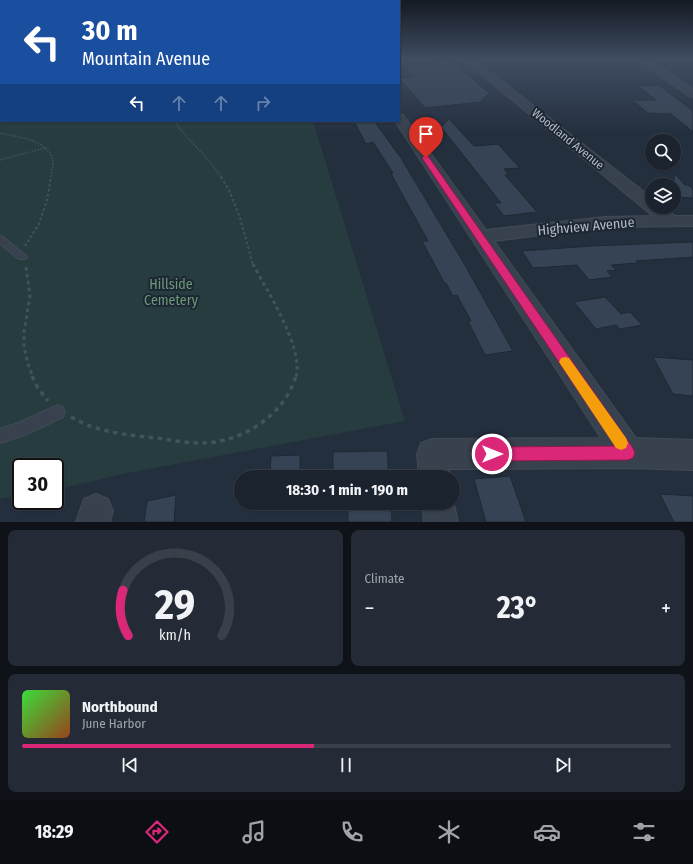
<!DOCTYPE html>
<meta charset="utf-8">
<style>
body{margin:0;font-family:"Fira Sans Condensed",sans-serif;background:#242b36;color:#f1f3f6;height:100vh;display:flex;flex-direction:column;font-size:15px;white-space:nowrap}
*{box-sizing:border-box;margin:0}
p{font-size:13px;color:#a0a4aa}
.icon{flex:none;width:22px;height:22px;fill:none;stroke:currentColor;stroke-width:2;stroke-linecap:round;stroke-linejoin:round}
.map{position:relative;height:522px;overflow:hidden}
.drawer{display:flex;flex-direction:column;gap:8px;padding:8px;background:#0f1319;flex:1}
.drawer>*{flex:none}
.hud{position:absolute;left:0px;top:0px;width:400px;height:122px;box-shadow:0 1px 3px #0004,0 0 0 1px #39404a;background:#1a4fa0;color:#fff;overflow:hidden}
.tools{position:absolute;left:645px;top:134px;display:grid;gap:8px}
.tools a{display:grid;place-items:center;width:36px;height:36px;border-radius:50%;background:#1b232e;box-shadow:0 1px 3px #0004,0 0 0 1px #39404a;font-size:20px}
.speed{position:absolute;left:12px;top:458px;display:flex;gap:8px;font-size:20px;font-weight:700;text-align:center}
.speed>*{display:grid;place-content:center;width:52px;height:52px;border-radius:50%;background:#1b232e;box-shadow:0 1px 3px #0004,0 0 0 1px #39404a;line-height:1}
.speed .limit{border:2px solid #111;border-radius:6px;background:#fff;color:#111}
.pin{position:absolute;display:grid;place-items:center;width:34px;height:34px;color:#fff;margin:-41px -17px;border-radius:50% 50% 50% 0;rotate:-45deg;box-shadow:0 0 4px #0007}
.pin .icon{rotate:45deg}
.me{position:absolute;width:44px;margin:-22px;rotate:90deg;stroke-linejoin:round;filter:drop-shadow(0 0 3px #0008)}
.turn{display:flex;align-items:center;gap:14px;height:84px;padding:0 16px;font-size:18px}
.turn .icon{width:52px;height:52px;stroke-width:2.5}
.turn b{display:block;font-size:28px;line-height:34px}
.lanes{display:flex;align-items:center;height:38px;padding:0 16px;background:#0003;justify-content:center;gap:20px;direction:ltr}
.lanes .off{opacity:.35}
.big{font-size:30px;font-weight:700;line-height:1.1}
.drawer .card{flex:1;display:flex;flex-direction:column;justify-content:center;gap:6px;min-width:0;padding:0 14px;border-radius:8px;background:#242b36}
.drawer .dial{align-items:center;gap:0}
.dial svg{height:104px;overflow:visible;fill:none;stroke:#39404a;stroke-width:7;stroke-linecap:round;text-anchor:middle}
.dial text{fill:#f1f3f6;stroke:none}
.song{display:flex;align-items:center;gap:12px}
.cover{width:48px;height:48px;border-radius:6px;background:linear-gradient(135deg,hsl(120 70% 55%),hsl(20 70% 35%))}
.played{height:4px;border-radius:2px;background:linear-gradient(90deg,#db2777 45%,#39404a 45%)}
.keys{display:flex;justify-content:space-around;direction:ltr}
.heat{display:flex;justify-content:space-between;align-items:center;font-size:22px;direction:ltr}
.drawer .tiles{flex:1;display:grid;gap:8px;grid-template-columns:1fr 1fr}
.card:last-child{grid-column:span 2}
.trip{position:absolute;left:234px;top:470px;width:226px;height:40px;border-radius:20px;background:#1b232e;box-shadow:0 1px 3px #0004,0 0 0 1px #39404a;font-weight:700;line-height:40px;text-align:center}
.tabs{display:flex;height:64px;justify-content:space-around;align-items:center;background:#0b0e12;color:#a0a4aa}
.tabs .icon{width:28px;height:28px}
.tabs .active{color:#db2777}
.tabs b{font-size:18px;color:#f1f3f6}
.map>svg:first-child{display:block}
</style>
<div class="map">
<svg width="693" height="522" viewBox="0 0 693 522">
<rect width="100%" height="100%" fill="#242f3e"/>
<path fill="#263c3f" d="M 0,60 L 1,121 L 313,121 L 405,421 L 122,474 L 55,490 L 55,467 L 21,467 L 21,495 L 0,499 Z"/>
<path fill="#364354" stroke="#1f2835" d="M 451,61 L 489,93 L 480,102 L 425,108 L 400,79 L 414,76 L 405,68 L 409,67 L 407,65 Z
M 637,85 L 660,86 L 693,111 L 693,132 L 671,114 L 648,113 L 632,100 L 656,100 Z
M 449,119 L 474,146 L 498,144 L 520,168 L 504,169 L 509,175 L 505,175 L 537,212 L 504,216 L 494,203 L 501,203 L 441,127 Z
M 354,121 L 374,121 L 401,158 L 462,260 L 513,351 L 485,355 L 468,321 L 471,321 L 457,295 L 453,296 L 446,283 L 445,284 L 422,241 L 428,241 L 396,183 L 391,173 L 393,173 L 373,142 L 366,144 Z
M 674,173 L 685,185 L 688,185 L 693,189 L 693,198 L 674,197 Z
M 693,242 L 693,257 L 636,261 L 638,263 L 611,265 L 616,270 L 607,271 L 612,277 L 589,280 L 577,265 L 533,268 L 522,251 L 591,246 Z
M 605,297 L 621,314 L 630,312 L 642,325 L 620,329 L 616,325 L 596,329 L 574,302 Z
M 653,357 L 693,360 L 693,396 L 673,394 Z
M 387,451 L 389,477 L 333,477 L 333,452 Z
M 300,455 L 300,477 L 270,477 L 271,456 Z
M 510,476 L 526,522 L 486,522 L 474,479 Z
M 660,494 L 693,496 L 693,522 L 674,522 Z
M 176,495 L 174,522 L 144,522 L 147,501 Z
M 348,503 L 391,503 L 392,522 L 348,522 Z"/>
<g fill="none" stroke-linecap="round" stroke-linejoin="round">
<g stroke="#414a57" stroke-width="2">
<path id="service" d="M 0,236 L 3,237 L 25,255 L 27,257 L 25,259 L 19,259 L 0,244 Z
M 58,405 L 63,407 L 65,412 L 63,417 L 25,435 L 0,443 L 0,429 L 18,423 Z"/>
</g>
<g stroke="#414a57" stroke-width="2">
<path id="minor" d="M 463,60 L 473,60 L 477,62 L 652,198 L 652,207 L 664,207 L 675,216 L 693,216 L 693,226 L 605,227 L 494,241 L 636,438 L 693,440 L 693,470 L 628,468 L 449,469 L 451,477 L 419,477 L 417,454 L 421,443 L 432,439 L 601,438 L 395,121 L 399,121 L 399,114 L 403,115 L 486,230 L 605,217 L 653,216 L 471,66 L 464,62 Z
M 639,60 L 649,60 L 693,89 L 693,97 L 689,96 L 640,62 Z
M 96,494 L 108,499 L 113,511 L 110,522 L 76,522 L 84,499 Z
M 453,500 L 458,522 L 424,522 L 422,503 L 453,503 Z"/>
</g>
<path stroke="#3f5557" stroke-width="1.5" stroke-dasharray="1.5 1.5" stroke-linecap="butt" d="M 174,121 C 189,141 208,157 222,178
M 0,133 C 17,137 51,140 53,162 C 53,167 51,173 51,178
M 0,160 L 45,148"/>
<path stroke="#3f5557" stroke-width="2" stroke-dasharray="2.5 2.5" stroke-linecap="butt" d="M 221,177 L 229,190 L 240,218 L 253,265
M 25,246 L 39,224 L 47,200 L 51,177"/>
<path stroke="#3f5557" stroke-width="3" stroke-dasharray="3.5 3.5" stroke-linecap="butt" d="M 253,264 C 267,291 304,348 296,377
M 26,267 L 30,296 L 24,332 L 24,347 L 28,364 L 33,377"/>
<path stroke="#3f5557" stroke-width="3.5" stroke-dasharray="4.5 4.5" stroke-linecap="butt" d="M 32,376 L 38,388 L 48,401
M 71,417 C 79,421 88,426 96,428 C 116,434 136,436 157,438 C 176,441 196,445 215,442 C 251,436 285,412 296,376"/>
<use href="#service" fill="#38414e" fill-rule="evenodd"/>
<use href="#minor" fill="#38414e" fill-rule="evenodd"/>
</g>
<linearGradient id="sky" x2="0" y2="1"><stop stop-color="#141a22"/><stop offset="0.45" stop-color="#3f4d63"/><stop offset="1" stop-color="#3f4d63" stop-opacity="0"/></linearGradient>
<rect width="693" height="133" fill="url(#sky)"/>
<path fill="#db2777" stroke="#8e194d" d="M 423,156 L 428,156 L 633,448 L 635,453 L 633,458 L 628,460 L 492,461 L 487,459 L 485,454 L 487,449 L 492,447 L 615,446 L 422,158 Z"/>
<path fill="#f59e0b" d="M 565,357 L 569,358 L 626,438 L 628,443 L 626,448 L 621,450 L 616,448 L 561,365 L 559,362 L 561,358 Z"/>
<g text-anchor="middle" stroke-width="4" stroke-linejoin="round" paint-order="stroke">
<g font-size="12" fill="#b4bcc9" stroke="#1d2633">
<text transform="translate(568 139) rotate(39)" y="4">Woodland Avenue</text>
</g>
<g font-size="14" fill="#b4bcc9" stroke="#1d2633">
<text transform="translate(586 226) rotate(-5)" y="5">Highview Avenue</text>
</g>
<g font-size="14" fill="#6b9a76" stroke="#1d2633">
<text x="171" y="289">Hillside<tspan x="171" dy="16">Cemetery</tspan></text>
</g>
</g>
</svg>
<div class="tools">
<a><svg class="icon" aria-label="search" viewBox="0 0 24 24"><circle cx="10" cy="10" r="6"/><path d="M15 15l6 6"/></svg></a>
<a><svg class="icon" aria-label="layers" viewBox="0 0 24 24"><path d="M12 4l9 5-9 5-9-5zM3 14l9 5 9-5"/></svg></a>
</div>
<div class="speed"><div class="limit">30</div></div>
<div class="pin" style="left:426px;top:158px;background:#d93025"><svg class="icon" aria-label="arrive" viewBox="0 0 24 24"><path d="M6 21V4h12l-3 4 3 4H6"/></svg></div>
<svg class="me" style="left:492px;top:454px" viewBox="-20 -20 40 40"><circle r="17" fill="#db2777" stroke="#fff" stroke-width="3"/><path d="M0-11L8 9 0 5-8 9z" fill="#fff"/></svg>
<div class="trip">18:30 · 1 min · 190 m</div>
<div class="hud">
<div class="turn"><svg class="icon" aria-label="left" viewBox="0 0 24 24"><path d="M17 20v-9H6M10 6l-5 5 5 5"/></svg><div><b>30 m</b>Mountain Avenue</div></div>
<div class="lanes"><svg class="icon" aria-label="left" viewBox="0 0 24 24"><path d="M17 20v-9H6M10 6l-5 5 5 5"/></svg><svg class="icon off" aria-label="ahead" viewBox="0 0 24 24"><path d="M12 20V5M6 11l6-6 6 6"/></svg><svg class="icon off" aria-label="ahead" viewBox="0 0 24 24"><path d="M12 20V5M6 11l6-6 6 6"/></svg><svg class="icon off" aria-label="right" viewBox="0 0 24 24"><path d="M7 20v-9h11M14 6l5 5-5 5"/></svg></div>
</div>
</div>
<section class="drawer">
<div class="tiles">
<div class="card dial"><svg viewBox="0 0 100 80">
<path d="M14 69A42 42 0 1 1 86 69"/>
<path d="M14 69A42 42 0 0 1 10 34" stroke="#db2777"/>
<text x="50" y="56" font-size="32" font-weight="700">29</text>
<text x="50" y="72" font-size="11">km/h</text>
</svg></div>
<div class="card"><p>Climate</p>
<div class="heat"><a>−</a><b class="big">23°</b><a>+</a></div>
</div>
<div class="card">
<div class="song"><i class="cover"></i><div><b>Northbound</b><p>June Harbor</p></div></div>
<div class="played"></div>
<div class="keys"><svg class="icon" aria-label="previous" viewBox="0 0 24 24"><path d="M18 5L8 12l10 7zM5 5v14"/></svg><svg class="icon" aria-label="pause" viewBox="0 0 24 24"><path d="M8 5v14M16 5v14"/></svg><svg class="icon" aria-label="next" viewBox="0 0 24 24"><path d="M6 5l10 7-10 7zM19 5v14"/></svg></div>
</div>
</div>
</section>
<nav class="tabs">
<b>18:29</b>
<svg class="icon active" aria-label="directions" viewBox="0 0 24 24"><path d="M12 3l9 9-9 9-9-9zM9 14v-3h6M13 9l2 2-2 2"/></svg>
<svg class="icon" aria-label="music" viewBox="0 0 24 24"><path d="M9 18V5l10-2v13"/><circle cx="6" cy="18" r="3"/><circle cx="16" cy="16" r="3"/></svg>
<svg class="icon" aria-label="phone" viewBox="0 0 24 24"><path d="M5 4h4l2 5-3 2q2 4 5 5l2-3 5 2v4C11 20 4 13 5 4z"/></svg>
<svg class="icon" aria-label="climate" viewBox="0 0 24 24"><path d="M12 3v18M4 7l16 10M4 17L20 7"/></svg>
<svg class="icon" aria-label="car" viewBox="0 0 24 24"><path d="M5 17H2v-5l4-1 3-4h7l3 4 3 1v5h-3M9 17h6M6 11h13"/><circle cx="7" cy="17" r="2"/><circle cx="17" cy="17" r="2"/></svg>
<svg class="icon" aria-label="filters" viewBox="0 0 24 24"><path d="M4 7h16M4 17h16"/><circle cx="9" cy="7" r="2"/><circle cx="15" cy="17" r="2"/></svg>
</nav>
